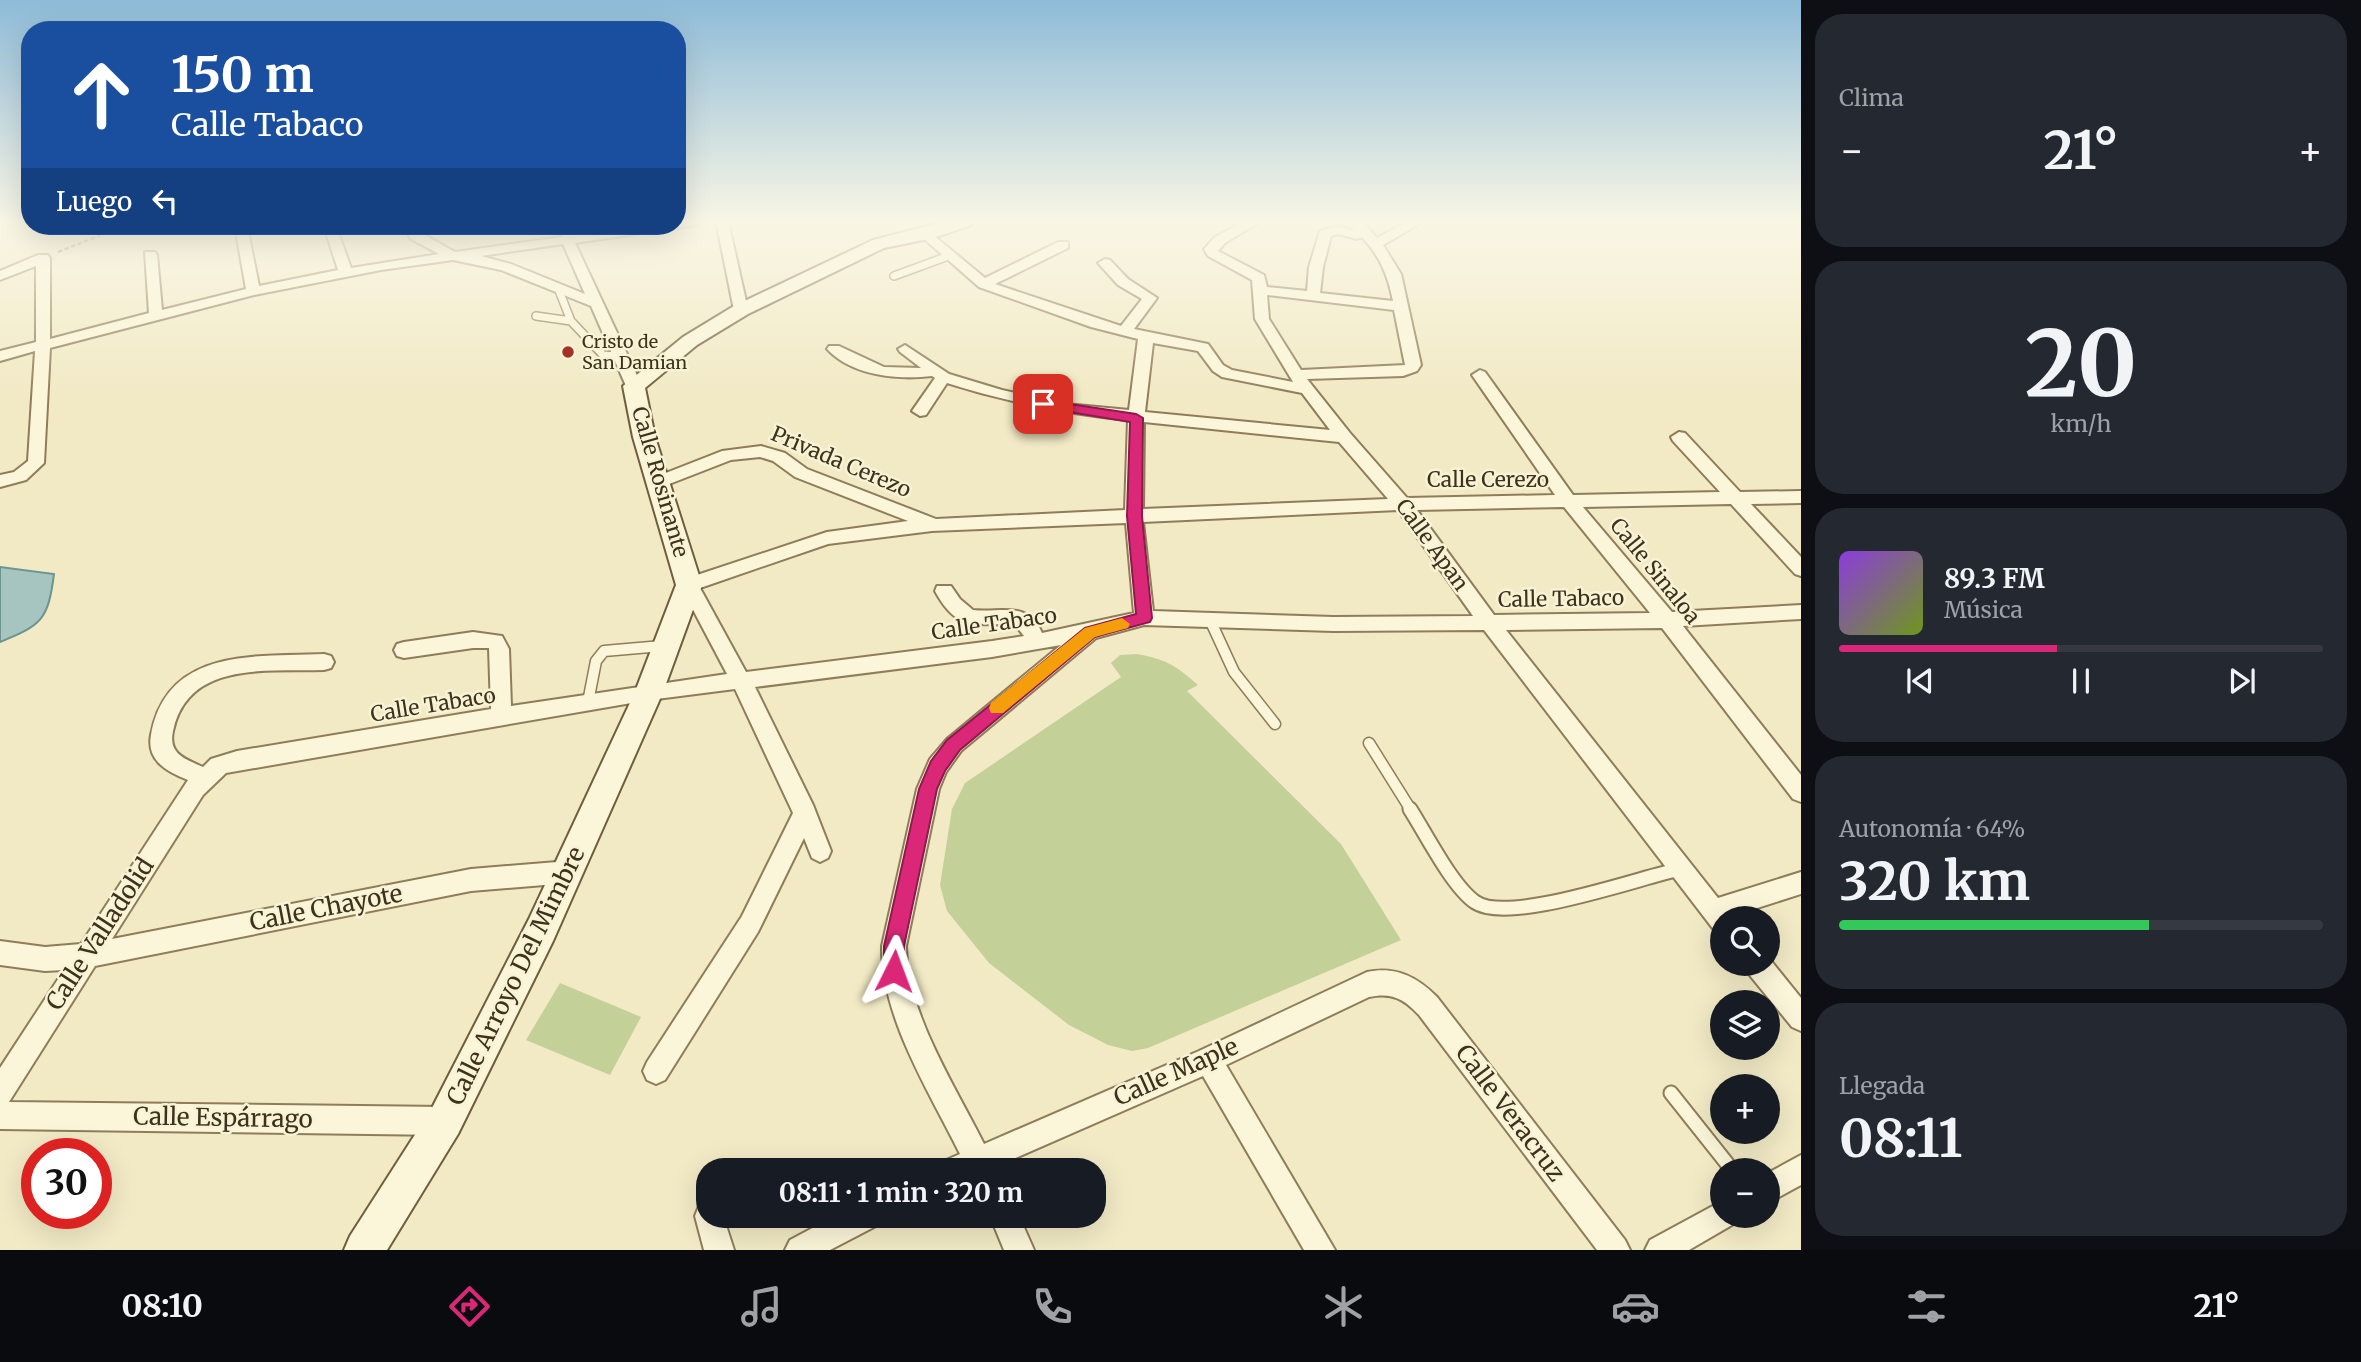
<!DOCTYPE html>
<html lang="es">
<meta charset="utf-8">
<style>
body{margin:0;font-family:Merriweather,serif;background:#242831;color:#f1f3f6;height:100vh;display:flex;flex-direction:column;font-size:26px;white-space:nowrap}
*{box-sizing:border-box;margin:0}
p{font-size:23px;color:#9ea1a6}
.icon{flex:none;width:38px;height:38px;fill:none;stroke:currentColor;stroke-width:2;stroke-linecap:round;stroke-linejoin:round}
.map{position:relative;flex:1;overflow:hidden}
.side{display:flex;flex-direction:column;gap:14px;padding:14px;background:#0d0f14;width:560px}
.side>*{flex:none}
.hud{position:absolute;left:21px;top:21px;width:665px;height:214px;border-radius:28px;box-shadow:0 7px 28px #0002;background:#1a4fa0;color:#fff;overflow:hidden}
.buttons{position:absolute;left:1710px;top:906px;display:grid;gap:14px}
.buttons a{display:grid;place-items:center;width:70px;height:70px;border-radius:50%;background:#171b24;box-shadow:0 7px 28px #0002;font-size:35px}
.speed{position:absolute;left:21px;top:1138px;display:flex;gap:14px;font-size:35px;font-weight:700;text-align:center}
.speed>*{display:grid;place-content:center;width:91px;height:91px;border-radius:50%;background:#171b24;box-shadow:0 7px 28px #0002;line-height:1}
.speed .limit{border:10px solid #d22;background:#fff;color:#111}
.pin{position:absolute;display:grid;place-items:center;width:60px;height:60px;color:#fff;margin:-30px;border-radius:14px;box-shadow:0 4px 10px #0006}
.me{position:absolute;width:77px;margin:-38px;rotate:3deg;stroke-linejoin:round;filter:drop-shadow(0 0 5px #0008)}
.turn{display:flex;align-items:center;gap:24px;height:147px;padding:0 35px;font-size:32px}
.turn .icon{width:91px;height:91px;stroke-width:2.5}
.turn b{display:block;font-size:49px;line-height:60px}
.then{display:flex;align-items:center;height:66px;padding:0 35px;background:#0003;gap:14px;font-size:26px}
.big{font-size:52px;font-weight:700;line-height:1.1}
.side .tile{flex:1;display:flex;flex-direction:column;justify-content:center;gap:10px;min-width:0;padding:0 24px;border-radius:28px;background:#242831}
.side .dial{align-items:center;gap:0}
.dial b{font-size:91px;line-height:1}
.song{display:flex;align-items:center;gap:21px}
.cover{width:84px;height:84px;border-radius:10px;background:linear-gradient(135deg,hsl(270 70% 55%),hsl(80 70% 35%))}
.played{height:7px;border-radius:4px;background:linear-gradient(90deg,#db2777 45%,#363941 45%)}
.keys{display:flex;justify-content:space-around;direction:ltr}
.heat{display:flex;justify-content:space-between;align-items:center;font-size:38px;direction:ltr}
.charge{height:10px;border-radius:5px;background:linear-gradient(90deg,#34c759 64%,#363941 0)}
.trip{position:absolute;left:696px;top:1158px;width:410px;height:70px;border-radius:28px;background:#171b24;box-shadow:0 7px 28px #0002;font-weight:700;line-height:70px;text-align:center}
.tab-bar{display:flex;height:112px;justify-content:space-around;align-items:center;background:#090b0e;color:#9ea1a6}
.tab-bar .icon{width:49px;height:49px}
.tab-bar .current{color:#db2777}
.tab-bar b{font-size:32px;color:#f1f3f6}
main{display:flex;flex:1;min-height:0}
.map>svg:first-child{display:block}
</style>
<main>
<div class="map">
<svg width="1801" height="1250" viewBox="0 0 1801 1250">
<rect width="100%" height="100%" fill="#f2eac5"/>
<path fill="#c3d198" d="M 1137,654 C 1165,659 1176,665 1198,685 L 1187,691 L 1341,844 L 1401,940 L 1148,1048 L 1132,1051 L 1108,1045 L 1069,1025 L 989,963 L 947,911 L 940,885 L 952,809 L 965,783 L 1121,677 L 1111,663 L 1120,655 Z
M 560,983 L 641,1017 L 610,1075 L 526,1040 Z"/>
<path fill="#a7c5c0" stroke="#6d948f" stroke-width="2" d="M 0,567 L 54,574 C 48,620 42,625 0,642 Z"/>
<g fill="none" stroke-linecap="round" stroke-linejoin="round">
<g stroke="#8f7c59" stroke-width="10">
<path id="lane-far2" d="M 561,226 L 568,241
M 894,276 L 951,255
M 558,288 L 571,321
M 536,316 L 571,321 L 603,355 L 618,356"/>
</g>
<g stroke="#8f7c59" stroke-width="13">
<path id="lane-far1" d="M 1210,620 L 1234,672 L 1275,724
M 588,702 L 596,661 L 604,651 L 662,646
M 1369,743 L 1411,810"/>
</g>
<g stroke="#8f7c59" stroke-width="17">
<path id="lane" d="M 1410,809 C 1426,834 1452,886 1475,902 C 1508,925 1638,878 1680,869
M 1671,1093 L 1733,1171"/>
</g>
<g stroke="#8f7c59" stroke-width="4">
<path id="street" d="M 677,221 L 702,221 L 696,225 L 575,243 L 642,386 L 639,389 L 634,391 L 626,386 L 591,306 L 501,270 L 453,260 L 381,270 L 254,295 L 50,348 L 44,463 L 26,480 L 0,487 L 0,475 L 14,472 L 28,461 L 35,351 L 0,361 L 0,351 L 36,342 L 36,266 L 0,280 L 0,271 L 38,255 L 48,255 L 50,258 L 50,339 L 149,313 L 145,252 L 155,252 L 157,255 L 162,310 L 246,289 L 235,226 L 247,226 L 259,286 L 338,270 L 324,226 L 336,226 L 351,268 L 439,254 L 411,239 L 402,226 L 415,226 L 421,233 L 455,252 L 640,226 L 677,226 ZM 563,244 L 585,294 L 511,264 L 481,256 Z
M 716,221 L 728,221 L 748,310 L 746,313 L 736,313 L 734,310 Z
M 1245,221 L 1261,221 L 1225,243 L 1218,251 L 1264,275 L 1267,287 L 1307,291 L 1309,267 L 1320,231 L 1337,226 L 1357,231 L 1337,221 L 1364,223 L 1377,238 L 1408,221 L 1424,221 L 1383,245 L 1401,274 L 1421,365 L 1417,371 L 1403,376 L 1307,379 L 1350,433 L 1407,498 L 1555,495 L 1472,375 L 1480,370 L 1485,372 L 1573,495 L 1720,492 L 1673,441 L 1671,437 L 1679,432 L 1685,433 L 1740,492 L 1801,491 L 1801,503 L 1751,504 L 1801,557 L 1801,576 L 1795,574 L 1731,504 L 1583,507 L 1672,612 L 1801,605 L 1801,619 L 1683,626 L 1801,775 L 1801,802 L 1793,799 L 1662,628 L 1506,630 L 1718,898 L 1801,872 L 1801,894 L 1732,916 L 1733,919 L 1722,919 L 1722,934 L 1714,930 L 1484,630 L 1333,631 L 1144,625 L 1096,638 L 961,751 L 946,772 L 939,789 L 906,946 C 907,1013 954,1084 984,1144 L 1199,1051 L 1367,972 C 1396,966 1417,977 1437,997 L 1625,1240 L 1630,1250 L 1597,1250 L 1419,1015 C 1404,999 1392,992 1369,997 L 1226,1065 L 1335,1250 L 1304,1250 L 1203,1076 L 995,1167 L 996,1171 L 940,1171 L 944,1161 L 960,1154 C 929,1091 881,1017 882,946 L 917,789 L 930,759 L 947,739 L 1061,645 L 992,657 L 755,687 L 813,805 L 831,851 L 828,858 L 820,862 L 812,858 L 804,838 L 758,932 L 665,1080 L 656,1084 L 647,1080 L 643,1071 L 647,1062 L 742,916 L 793,813 L 735,689 L 649,700 L 226,773 L 203,795 L 112,939 L 471,869 L 569,861 L 577,864 L 581,872 L 577,880 L 569,883 L 471,891 L 95,966 L 9,1102 L 445,1107 L 455,1111 L 459,1121 L 455,1131 L 445,1135 L 0,1129 L 0,1068 L 64,970 L 45,971 L 0,965 L 0,941 L 45,947 L 81,944 L 188,780 C 168,772 146,761 151,735 C 167,647 255,657 324,654 L 331,656 L 334,662 L 331,668 L 324,670 C 268,672 188,660 173,731 C 168,754 185,759 203,767 L 211,759 L 237,751 L 491,709 L 489,648 L 473,648 L 404,658 L 397,656 L 394,650 L 397,644 L 404,642 L 473,632 L 502,636 L 509,649 L 511,706 L 727,674 L 680,585 L 682,580 L 827,532 L 908,521 L 795,477 L 773,461 L 760,457 L 731,460 L 659,488 L 651,482 L 653,478 L 722,451 L 761,446 L 785,453 L 807,469 L 936,519 L 1125,510 L 1128,420 C 1066,414 1007,402 947,383 L 926,415 L 920,416 L 912,411 L 935,378 L 932,376 C 898,380 852,376 827,349 L 829,346 L 839,346 L 884,367 L 921,368 L 900,352 L 898,349 L 905,345 L 949,374 L 1002,390 L 1066,404 L 1129,410 L 1138,339 L 1091,327 L 979,287 L 922,237 L 921,234 L 927,230 L 985,278 L 1058,242 L 1068,242 L 1068,248 L 995,284 L 1121,326 L 1142,299 L 1118,285 L 1098,263 L 1105,259 L 1110,260 L 1128,279 L 1157,298 L 1134,329 L 1208,344 L 1223,365 L 1232,370 L 1293,382 L 1255,319 L 1252,280 L 1208,256 L 1204,249 L 1215,237 ZM 1338,234 L 1357,239 L 1362,237 C 1380,256 1388,276 1393,301 L 1320,293 L 1323,267 L 1331,236 ZM 1267,295 L 1394,310 L 1405,365 L 1301,370 L 1269,319 ZM 1153,343 L 1198,351 L 1213,371 L 1222,377 L 1302,393 L 1330,430 L 1145,412 ZM 1144,422 L 1339,442 L 1388,499 L 1143,509 ZM 1564,507 L 1650,613 L 1494,615 L 1417,510 ZM 1398,510 L 1473,616 L 1333,617 L 1153,611 L 1143,522 ZM 1126,523 L 1134,613 L 1042,633 C 1028,600 1001,613 973,610 L 960,599 L 951,586 L 937,586 L 935,591 C 959,635 976,620 1016,626 L 1024,636 L 992,641 L 746,672 L 700,588 L 828,544 L 932,531 Z
M 63,226 L 80,226 L 83,229 L 77,233 Z
M 1768,957 L 1801,998 L 1801,1031 L 1792,1027 L 1748,973 L 1745,964 L 1768,964 Z
M 1801,1155 L 1801,1185 L 1768,1203 L 1768,1173 Z
M 1722,1201 L 1722,1216 L 1736,1216 L 1732,1225 L 1689,1250 L 1645,1250 L 1650,1240 Z
M 709,1202 L 709,1216 L 723,1216 L 734,1250 L 704,1250 L 695,1216 L 699,1206 Z
M 835,1216 L 880,1216 L 876,1226 L 830,1250 L 785,1250 L 790,1240 Z
M 990,1216 L 1019,1216 L 1034,1250 L 1004,1250 Z"/>
</g>
<g stroke="#705d3c" stroke-width="4">
<path id="secondary" d="M 947,221 L 974,221 L 971,225 L 933,238 L 884,248 L 748,314 L 697,345 L 645,388 L 655,437 L 702,585 L 663,692 L 553,941 L 458,1134 L 387,1250 L 344,1250 L 350,1236 L 432,1108 L 529,919 L 635,692 L 676,585 L 633,437 L 623,386 L 683,337 L 734,306 L 873,240 Z"/>
</g>
<path stroke="#8f7c59" stroke-width="2.5" stroke-dasharray="4.5 2.5" stroke-linecap="butt" d="M 58,252 L 124,226"/>
<use href="#lane-far2" stroke="#fbf6d9" stroke-width="7"/>
<use href="#lane-far1" stroke="#fbf6d9" stroke-width="10"/>
<use href="#lane" stroke="#fbf6d9" stroke-width="13"/>
<use href="#street" fill="#fbf6d9" fill-rule="evenodd"/>
<use href="#secondary" fill="#fbf6d9" fill-rule="evenodd"/>
</g>
<linearGradient id="sky" x2="0" y2="1"><stop stop-color="#8ebbd8"/><stop offset="0.56" stop-color="#f9f6e5"/><stop offset="1" stop-color="#f9f6e5" stop-opacity="0"/></linearGradient>
<rect width="1801" height="396" fill="url(#sky)"/>
<path fill="#db2777" stroke="#8e194d" stroke-width="2" d="M 1043,400 L 1136,414 L 1143,418 L 1142,516 L 1152,618 L 1150,622 L 1095,637 L 960,750 L 945,771 L 937,789 L 904,946 L 904,971 L 901,979 L 894,982 L 887,979 L 884,971 L 884,946 L 919,789 L 931,761 L 947,740 L 1085,628 L 1136,614 L 1127,516 L 1130,422 L 1039,407 L 1039,401 Z"/>
<path fill="#f59e0b" d="M 1122,618 L 1130,624 L 1128,628 L 1095,637 L 1003,713 L 991,713 L 989,708 L 991,703 L 1085,628 Z"/>
<circle fill="#a33324" stroke="#f8f3d5" stroke-width="2.5" cx="568" cy="352" r="7"/>
<g text-anchor="middle" stroke-width="5" stroke-linejoin="round" paint-order="stroke">
<g font-size="18" fill="#3e311e" stroke="#f8f3d5" text-anchor="start">
<text x="582" y="348">Cristo de<tspan x="582" dy="21">San Damian</tspan></text>
</g>
<g font-size="21" fill="#3e311e" stroke="#f8f3d5">
<text transform="translate(841 462) rotate(23)" y="7">Privada Cerezo</text>
<text x="1488" y="487">Calle Cerezo</text>
<text transform="translate(660 482) rotate(74)" y="7">Calle Rosinante</text>
<text transform="translate(1432 545) rotate(54)" y="7">Calle Apan</text>
<text transform="translate(1655 571) rotate(51)" y="7">Calle Sinaloa</text>
<text transform="translate(1561 599) rotate(-1)" y="7">Calle Tabaco</text>
<text transform="translate(994 624) rotate(-8)" y="7">Calle Tabaco</text>
<text transform="translate(433 705) rotate(-9)" y="7">Calle Tabaco</text>
</g>
<g font-size="24" fill="#3e311e" stroke="#f8f3d5">
<text transform="translate(326 908) rotate(-11)" y="8">Calle Chayote</text>
<text transform="translate(100 934) rotate(-57)" y="8">Calle Valladolid</text>
<text transform="translate(516 976) rotate(-64)" y="8">Calle Arroyo Del Mimbre</text>
<text transform="translate(1176 1072) rotate(-24)" y="8">Calle Maple</text>
<text transform="translate(1510 1113) rotate(53)" y="8">Calle Veracruz</text>
<text transform="translate(223 1118) rotate(1)" y="8">Calle Espárrago</text>
</g>
</g>
</svg>
<div class="buttons">
<a><svg class="icon" aria-label="search" viewBox="0 0 24 24"><circle cx="10" cy="10" r="6"/><path d="M15 15l6 6"/></svg></a>
<a><svg class="icon" aria-label="layers" viewBox="0 0 24 24"><path d="M12 4l9 5-9 5-9-5zM3 14l9 5 9-5"/></svg></a>
<a>+</a>
<a>−</a>
</div>
<div class="speed"><div class="limit">30</div></div>
<div class="pin" style="left:1043px;top:404px;background:#d93025"><svg class="icon" aria-label="arrive" viewBox="0 0 24 24"><path d="M6 21V4h12l-3 4 3 4H6"/></svg></div>
<svg class="me" style="left:894px;top:971px" viewBox="-20 -20 40 40"><path d="M0-17L14 15 0 8-14 15z" fill="#db2777" stroke="#fff" stroke-width="4"/></svg>
<div class="trip">08:11 · 1 min · 320 m</div>
<div class="hud">
<div class="turn"><svg class="icon" aria-label="ahead" viewBox="0 0 24 24"><path d="M12 20V5M6 11l6-6 6 6"/></svg><div><b>150 m</b>Calle Tabaco</div></div>
<div class="then">Luego<svg class="icon" aria-label="left" viewBox="0 0 24 24"><path d="M17 20v-9H6M10 6l-5 5 5 5"/></svg></div>
</div>
</div>
<section class="side">
<div class="tile"><p>Clima</p>
<div class="heat"><a>−</a><b class="big">21°</b><a>+</a></div>
</div>
<div class="tile dial"><b>20</b><p>km/h</p></div>
<div class="tile">
<div class="song"><i class="cover"></i><div><b>89.3 FM</b><p>Música</p></div></div>
<div class="played"></div>
<div class="keys"><svg class="icon" aria-label="previous" viewBox="0 0 24 24"><path d="M18 5L8 12l10 7zM5 5v14"/></svg><svg class="icon" aria-label="pause" viewBox="0 0 24 24"><path d="M8 5v14M16 5v14"/></svg><svg class="icon" aria-label="next" viewBox="0 0 24 24"><path d="M6 5l10 7-10 7zM19 5v14"/></svg></div>
</div>
<div class="tile"><p>Autonomía · 64%</p><b class="big">320 km</b><div class="charge"></div></div>
<div class="tile"><p>Llegada</p><b class="big">08:11</b></div>
</section>
</main>
<nav class="tab-bar">
<b>08:10</b>
<svg class="icon current" aria-label="directions" viewBox="0 0 24 24"><path d="M12 3l9 9-9 9-9-9zM9 14v-3h6M13 9l2 2-2 2"/></svg>
<svg class="icon" aria-label="music" viewBox="0 0 24 24"><path d="M9 18V5l10-2v13"/><circle cx="6" cy="18" r="3"/><circle cx="16" cy="16" r="3"/></svg>
<svg class="icon" aria-label="phone" viewBox="0 0 24 24"><path d="M5 4h4l2 5-3 2q2 4 5 5l2-3 5 2v4C11 20 4 13 5 4z"/></svg>
<svg class="icon" aria-label="climate" viewBox="0 0 24 24"><path d="M12 3v18M4 7l16 10M4 17L20 7"/></svg>
<svg class="icon" aria-label="car" viewBox="0 0 24 24"><path d="M5 17H2v-5l4-1 3-4h7l3 4 3 1v5h-3M9 17h6M6 11h13"/><circle cx="7" cy="17" r="2"/><circle cx="17" cy="17" r="2"/></svg>
<svg class="icon" aria-label="filters" viewBox="0 0 24 24"><path d="M4 7h16M4 17h16"/><circle cx="9" cy="7" r="2"/><circle cx="15" cy="17" r="2"/></svg>
<b>21°</b>
</nav>
